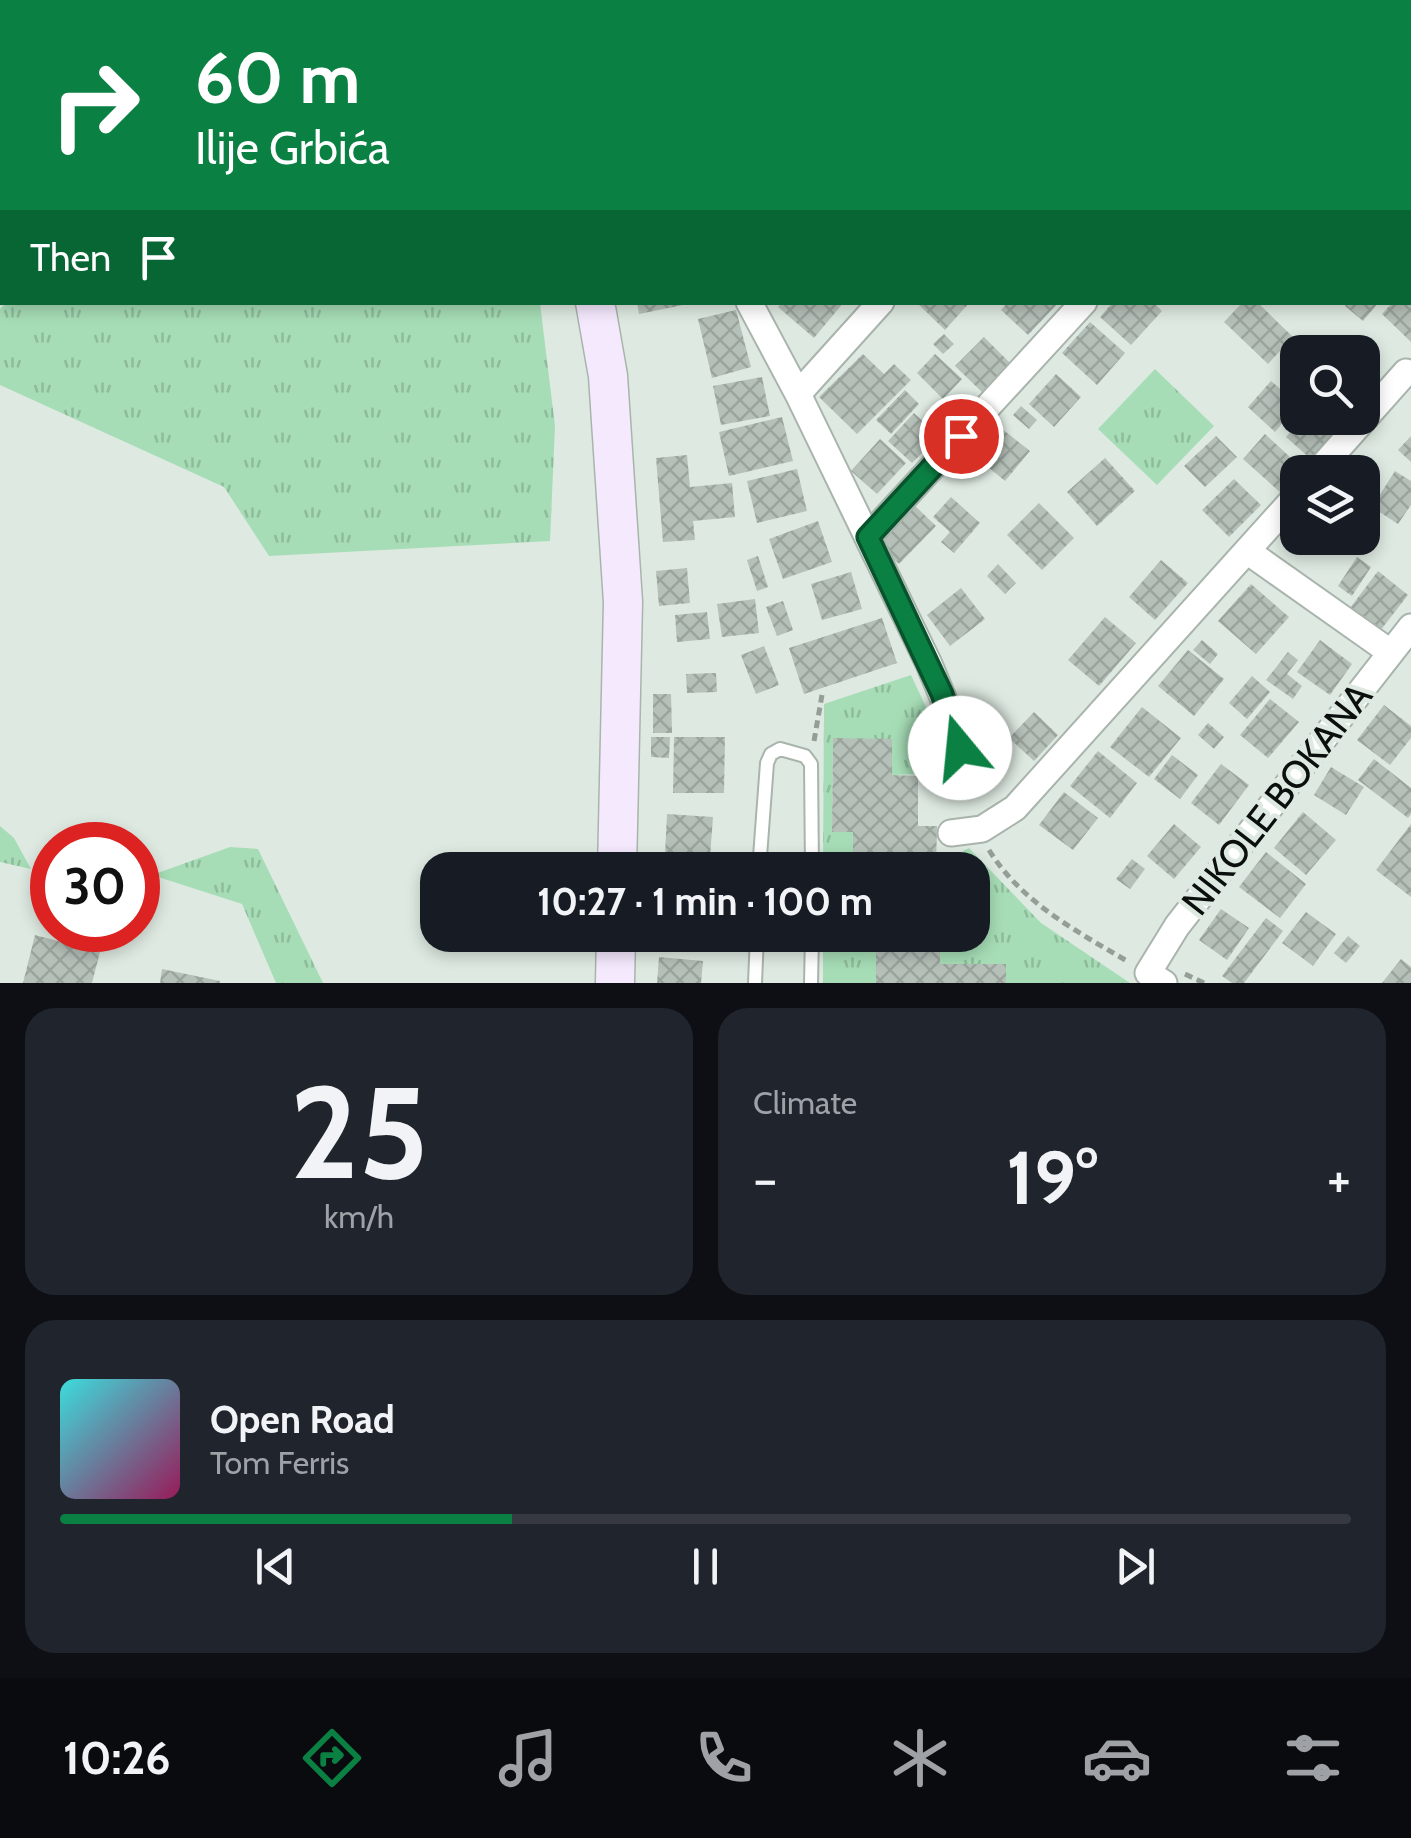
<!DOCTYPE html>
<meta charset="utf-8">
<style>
body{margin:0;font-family:Cabin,sans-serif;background:#20242c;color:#f1f3f6;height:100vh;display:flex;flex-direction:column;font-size:38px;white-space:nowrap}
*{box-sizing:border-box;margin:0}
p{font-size:32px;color:#9ea1a6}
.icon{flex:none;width:55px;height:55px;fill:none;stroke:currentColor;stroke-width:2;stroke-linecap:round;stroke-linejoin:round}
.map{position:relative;height:983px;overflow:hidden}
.sheet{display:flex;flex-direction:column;gap:25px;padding:25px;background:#0d0f14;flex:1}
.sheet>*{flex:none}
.top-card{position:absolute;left:0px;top:0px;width:1412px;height:305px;box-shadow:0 5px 15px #0003;background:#0b8043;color:#fff;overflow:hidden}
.tools{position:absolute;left:1280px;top:335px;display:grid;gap:20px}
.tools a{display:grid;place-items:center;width:100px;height:100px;border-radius:20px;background:#171b24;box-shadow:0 5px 15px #0003;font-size:50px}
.speed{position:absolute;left:30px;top:822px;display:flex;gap:20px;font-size:50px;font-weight:700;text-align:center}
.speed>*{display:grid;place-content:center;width:130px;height:130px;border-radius:50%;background:#171b24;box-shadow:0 5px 15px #0003;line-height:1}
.speed .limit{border:15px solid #d22;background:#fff;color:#111}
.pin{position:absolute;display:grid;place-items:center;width:85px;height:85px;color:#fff;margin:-42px;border:5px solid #fff;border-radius:50%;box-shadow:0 2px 10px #0007}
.me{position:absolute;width:110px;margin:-55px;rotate:343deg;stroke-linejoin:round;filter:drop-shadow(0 0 8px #0008)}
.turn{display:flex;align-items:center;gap:35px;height:210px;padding:0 30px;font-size:45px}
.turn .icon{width:130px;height:130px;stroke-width:2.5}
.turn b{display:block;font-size:70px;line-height:85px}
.then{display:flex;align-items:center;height:95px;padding:0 30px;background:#0003;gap:20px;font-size:38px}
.big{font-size:75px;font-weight:800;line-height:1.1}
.sheet .card{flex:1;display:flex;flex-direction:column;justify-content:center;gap:15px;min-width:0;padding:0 35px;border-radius:30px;background:#20242c}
.sheet .dial{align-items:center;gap:0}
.dial b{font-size:130px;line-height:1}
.song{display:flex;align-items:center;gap:30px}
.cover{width:120px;height:120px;border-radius:15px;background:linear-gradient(135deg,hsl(180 70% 55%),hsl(330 70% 35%))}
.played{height:10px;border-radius:5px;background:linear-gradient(90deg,#0b8043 35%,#363941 35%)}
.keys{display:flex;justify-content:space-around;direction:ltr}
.heat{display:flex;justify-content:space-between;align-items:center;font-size:55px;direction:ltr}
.sheet .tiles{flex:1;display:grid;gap:25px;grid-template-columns:1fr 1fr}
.card:last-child{grid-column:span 2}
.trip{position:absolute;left:420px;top:852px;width:570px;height:100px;border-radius:30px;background:#171b24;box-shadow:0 5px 15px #0003;font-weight:800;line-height:100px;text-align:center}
.dock{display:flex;height:160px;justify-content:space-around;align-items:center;background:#090b0e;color:#9ea1a6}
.dock .icon{width:70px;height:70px}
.dock .active{color:#0b8043}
.dock b{font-size:45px;color:#f1f3f6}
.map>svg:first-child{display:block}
</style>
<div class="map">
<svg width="1411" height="983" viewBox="0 0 1411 983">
<defs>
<pattern id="grass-tufts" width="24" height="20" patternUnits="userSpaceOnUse" patternTransform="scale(2.5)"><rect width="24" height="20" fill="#a6ddb6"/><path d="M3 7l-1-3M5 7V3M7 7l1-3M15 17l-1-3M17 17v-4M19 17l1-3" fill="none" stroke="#8ebc9b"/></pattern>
<pattern id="building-cross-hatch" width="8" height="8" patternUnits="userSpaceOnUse" patternTransform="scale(2.5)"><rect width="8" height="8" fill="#b5c0b8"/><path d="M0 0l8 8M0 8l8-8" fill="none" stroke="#9aa49d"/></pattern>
</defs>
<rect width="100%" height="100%" fill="#deeae1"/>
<path fill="url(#grass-tufts)" d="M 0,0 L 269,0 L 2,2 L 0,85 Z
M 6,303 L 540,303 L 555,426 L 550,541 L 269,556 L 224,487 L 0,385 L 0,309 Z
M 1155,369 L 1214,426 L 1157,485 L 1098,429 Z
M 911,675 L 944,746 L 951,773 L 892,775 L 892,739 L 833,739 L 832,832 L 853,832 L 853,870 L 823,870 L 824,704 Z
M 0,826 L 14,838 L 31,869 L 0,862 Z
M 230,847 L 258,849 L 323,983 L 276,983 L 242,904 L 152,875 Z
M 969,848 L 1041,923 L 1130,983 L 1006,983 L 940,964 L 940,942 L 953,942 L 953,935 L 972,935 L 972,870 L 955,870 L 963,851 Z
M 823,935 L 876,935 L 876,983 L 823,983 Z"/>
<path fill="url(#building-cross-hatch)" d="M 637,302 L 688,302 L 688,304 L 639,314 Z
M 782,302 L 844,302 L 814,338 L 778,307 Z
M 916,302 L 970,302 L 945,330 Z
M 1008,302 L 1059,302 L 1028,335 L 1001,310 Z
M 1113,302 L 1153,302 L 1162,311 L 1131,345 L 1100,317 Z
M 1243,302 L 1257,302 L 1293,337 L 1268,364 L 1224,322 Z
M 1348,302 L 1379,302 L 1363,321 L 1345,306 Z
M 1393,302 L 1411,302 L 1411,342 L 1382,314 Z
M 736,310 L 751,367 L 712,378 L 698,319 Z
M 1090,322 L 1125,353 L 1097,385 L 1062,353 Z
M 944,334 L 954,344 L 943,354 L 933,344 Z
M 984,337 L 1011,364 L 983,393 L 955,366 Z
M 863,354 L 884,374 L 894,364 L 911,380 L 857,434 L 819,397 Z
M 935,354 L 962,379 L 943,399 L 917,373 Z
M 1056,374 L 1081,397 L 1054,427 L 1029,404 Z
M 762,377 L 770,416 L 721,425 L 713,386 Z
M 1271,381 L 1298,404 L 1275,432 L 1248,407 Z
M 905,390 L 919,404 L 891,434 L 876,420 Z
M 1021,406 L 1037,420 L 1029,429 L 1013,415 Z
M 914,413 L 939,436 L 912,463 L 888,441 Z
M 782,417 L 793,461 L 729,476 L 719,432 Z
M 1303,418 L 1333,418 L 1342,426 L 1312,460 L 1286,437 Z
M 1002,429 L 1030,451 L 1005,481 L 977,458 Z
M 1265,434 L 1304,470 L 1298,472 L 1298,477 L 1282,494 L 1243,459 Z
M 1216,436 L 1237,457 L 1205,487 L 1184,466 Z
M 1411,436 L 1411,462 L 1398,450 Z
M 880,439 L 906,463 L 877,494 L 851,471 Z
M 687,455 L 690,487 L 732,483 L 735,517 L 693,521 L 695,540 L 663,542 L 656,458 Z
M 1105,458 L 1135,491 L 1097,526 L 1067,492 Z
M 797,469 L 807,511 L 757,523 L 747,481 Z
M 1395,471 L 1411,481 L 1411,505 L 1398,524 L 1372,507 Z
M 1234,479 L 1261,505 L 1229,537 L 1202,510 Z
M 951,497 L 980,523 L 954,553 L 941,542 L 950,532 L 933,517 Z
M 1039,503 L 1074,538 L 1042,570 L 1007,535 Z
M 914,505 L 936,526 L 899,564 L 876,543 Z
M 818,521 L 832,562 L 783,579 L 769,539 Z
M 758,556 L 768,587 L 757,591 L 747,560 Z
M 1357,557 L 1371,567 L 1352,596 L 1338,586 Z
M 1161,560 L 1188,583 L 1155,620 L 1129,597 Z
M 998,564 L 1016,583 L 1005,594 L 987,576 Z
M 687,568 L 690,603 L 659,606 L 656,571 Z
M 1378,571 L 1408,595 L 1380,631 L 1350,608 Z
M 851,572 L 862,609 L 822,620 L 811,584 Z
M 1251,584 L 1289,617 L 1256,654 L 1218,621 Z
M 961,588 L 985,619 L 950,646 L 927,615 Z
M 755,599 L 759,633 L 722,637 L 717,604 Z
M 783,601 L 793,630 L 777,636 L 766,607 Z
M 707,612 L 710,639 L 677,642 L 675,615 Z
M 1105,617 L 1136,643 L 1099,686 L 1068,660 Z
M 882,618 L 897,663 L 804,694 L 789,648 Z
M 1202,640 L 1218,654 L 1210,664 L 1193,650 Z
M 1320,640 L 1352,664 L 1330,695 L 1297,672 Z
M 764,646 L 779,685 L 756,694 L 741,655 Z
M 1188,650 L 1224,679 L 1194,716 L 1158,686 Z
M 1288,652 L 1298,660 L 1287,674 L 1302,686 L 1293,699 L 1266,680 Z
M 716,673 L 717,692 L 687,693 L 686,674 Z
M 1252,676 L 1270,692 L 1247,719 L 1229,703 Z
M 653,694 L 671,694 L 672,733 L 653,733 Z
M 1270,699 L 1299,722 L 1268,758 L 1240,735 Z
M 1384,705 L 1411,726 L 1411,738 L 1390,765 L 1357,740 Z
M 1142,707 L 1181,738 L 1149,777 L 1110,747 Z
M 1034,712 L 1058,735 L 1034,761 L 1009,738 Z
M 1208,723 L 1224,737 L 1214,749 L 1198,735 Z
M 651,737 L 670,737 L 669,758 L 651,757 Z
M 674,737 L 725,737 L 724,793 L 673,793 Z
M 833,738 L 892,739 L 892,775 L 918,776 L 918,826 L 937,826 L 936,870 L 853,870 L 853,832 L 832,832 Z
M 1098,751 L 1137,783 L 1110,818 L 1070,786 Z
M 1172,755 L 1198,775 L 1180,799 L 1154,779 Z
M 1374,759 L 1411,788 L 1411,814 L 1408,818 L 1358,780 Z
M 1221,764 L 1249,785 L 1219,825 L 1191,803 Z
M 1331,767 L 1364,787 L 1346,815 L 1314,795 Z
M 1064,792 L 1098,818 L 1073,850 L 1039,825 Z
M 1303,812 L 1336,840 L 1306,875 L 1274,848 Z
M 667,814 L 713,817 L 710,857 L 665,854 Z
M 1174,824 L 1201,847 L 1174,879 L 1147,856 Z
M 1411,824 L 1411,897 L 1376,870 Z
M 1266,852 L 1306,884 L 1280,918 L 1239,887 Z
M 1132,859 L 1145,869 L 1130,889 L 1116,879 Z
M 1221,909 L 1249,928 L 1227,960 L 1199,940 Z
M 1306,912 L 1336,934 L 1313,966 L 1282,943 Z
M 1266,918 L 1283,931 L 1244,983 L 1232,983 L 1222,976 Z
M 35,935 L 100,952 L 92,983 L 23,983 Z
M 657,935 L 701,935 L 699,948 L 656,943 Z
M 708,935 L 727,935 L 725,952 L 706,948 Z
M 876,935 L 953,935 L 953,942 L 940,942 L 940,964 L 1006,964 L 1006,983 L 876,983 Z
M 1348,936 L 1360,946 L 1346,963 L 1334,953 Z
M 659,957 L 703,961 L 701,983 L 657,983 Z
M 1401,959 L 1411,967 L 1411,983 L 1382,983 Z
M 162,969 L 220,981 L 220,983 L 160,983 Z"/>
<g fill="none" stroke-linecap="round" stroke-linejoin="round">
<g stroke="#a9b4ac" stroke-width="16">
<path id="lane" d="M 759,870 L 767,763 L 771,754 L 780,749 L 805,756 L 811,764 L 812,870
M 755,983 L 757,935
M 811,983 L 812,935"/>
</g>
<g stroke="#a9b4ac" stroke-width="29">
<path id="street" d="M 1107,0 L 1110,2
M 836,2 L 838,0
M 1410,30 L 1411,29
M 749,302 L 798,394 L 929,664 L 951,717 L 970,780
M 798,394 L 881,302
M 1317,472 L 1406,372
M 868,537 L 1084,302
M 1247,551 L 1390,652
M 951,833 L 982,829 L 1015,808 L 1298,494
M 1164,983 L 1148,973 L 1177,926 L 1411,627"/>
</g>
<g stroke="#a9b4ac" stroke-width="41">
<path id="secondary" d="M 482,0 L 489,2
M 378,2 L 393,0
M 567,2 L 568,0
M 0,122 L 2,119
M 595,302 L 608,376 L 623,602 L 617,870
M 615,983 L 616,935"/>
</g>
<path stroke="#949d96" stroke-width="5" stroke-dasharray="8 5" stroke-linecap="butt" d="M 0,162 L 2,157
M 814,741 L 822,695
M 989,850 C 1021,902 1076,931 1127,961
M 1185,974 L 1204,983"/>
<use href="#lane" stroke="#fff" stroke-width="12"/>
<use href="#street" stroke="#fff" stroke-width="25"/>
<use href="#secondary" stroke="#f5e9fe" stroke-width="38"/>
</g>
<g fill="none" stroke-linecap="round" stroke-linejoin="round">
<g stroke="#07532c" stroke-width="25">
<path id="route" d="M 960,748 L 942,694 L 868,537 L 961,436"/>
</g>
<use href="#route" stroke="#0b8043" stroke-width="18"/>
</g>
<g text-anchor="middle" stroke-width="9" stroke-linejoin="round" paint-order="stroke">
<g font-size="38" fill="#0b0f0d" stroke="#deeae1">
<text transform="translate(1277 799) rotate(-52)" y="13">NIKOLE BOKANA</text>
</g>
</g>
</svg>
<div class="tools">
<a><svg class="icon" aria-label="search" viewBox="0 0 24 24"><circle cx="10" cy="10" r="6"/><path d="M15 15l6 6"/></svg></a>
<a><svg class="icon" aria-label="layers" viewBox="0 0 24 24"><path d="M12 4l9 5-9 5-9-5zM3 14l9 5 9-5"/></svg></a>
</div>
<div class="speed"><div class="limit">30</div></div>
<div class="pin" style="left:961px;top:436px;background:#d93025"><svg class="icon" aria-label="arrive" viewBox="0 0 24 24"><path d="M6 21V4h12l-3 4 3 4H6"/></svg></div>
<svg class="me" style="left:960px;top:748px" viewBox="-20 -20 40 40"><circle r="19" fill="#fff"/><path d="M0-13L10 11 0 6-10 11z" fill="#0b8043"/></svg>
<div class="trip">10:27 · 1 min · 100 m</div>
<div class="top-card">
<div class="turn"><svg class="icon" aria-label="right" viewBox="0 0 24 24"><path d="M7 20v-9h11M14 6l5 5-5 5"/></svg><div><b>60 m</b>Ilije Grbića</div></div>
<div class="then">Then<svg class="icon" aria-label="arrive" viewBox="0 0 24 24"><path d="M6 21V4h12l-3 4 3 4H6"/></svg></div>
</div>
</div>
<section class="sheet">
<div class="tiles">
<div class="card dial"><b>25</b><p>km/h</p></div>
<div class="card"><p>Climate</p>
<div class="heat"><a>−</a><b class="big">19°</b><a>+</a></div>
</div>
<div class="card">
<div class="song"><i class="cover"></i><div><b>Open Road</b><p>Tom Ferris</p></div></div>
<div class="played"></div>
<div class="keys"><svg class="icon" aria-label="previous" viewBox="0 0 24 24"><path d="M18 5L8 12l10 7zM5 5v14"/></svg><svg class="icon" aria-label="pause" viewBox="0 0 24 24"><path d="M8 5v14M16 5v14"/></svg><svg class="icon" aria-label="next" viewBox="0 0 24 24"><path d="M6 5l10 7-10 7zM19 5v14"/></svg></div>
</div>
</div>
</section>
<nav class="dock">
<b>10:26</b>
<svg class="icon active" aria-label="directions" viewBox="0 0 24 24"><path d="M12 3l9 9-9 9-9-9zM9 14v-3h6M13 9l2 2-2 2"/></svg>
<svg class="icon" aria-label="music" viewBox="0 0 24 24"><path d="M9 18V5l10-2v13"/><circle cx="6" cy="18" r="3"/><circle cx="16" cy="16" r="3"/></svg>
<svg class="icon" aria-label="phone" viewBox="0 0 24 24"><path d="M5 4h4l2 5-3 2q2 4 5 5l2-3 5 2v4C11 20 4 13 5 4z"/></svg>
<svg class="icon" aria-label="climate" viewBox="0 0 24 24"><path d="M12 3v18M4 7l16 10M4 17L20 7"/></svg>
<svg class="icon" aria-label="car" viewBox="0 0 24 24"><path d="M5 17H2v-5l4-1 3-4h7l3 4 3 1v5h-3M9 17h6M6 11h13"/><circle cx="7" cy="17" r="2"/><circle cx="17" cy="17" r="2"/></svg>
<svg class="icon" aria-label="filters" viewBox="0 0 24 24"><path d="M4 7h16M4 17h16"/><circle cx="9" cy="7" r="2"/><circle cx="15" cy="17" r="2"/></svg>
</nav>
